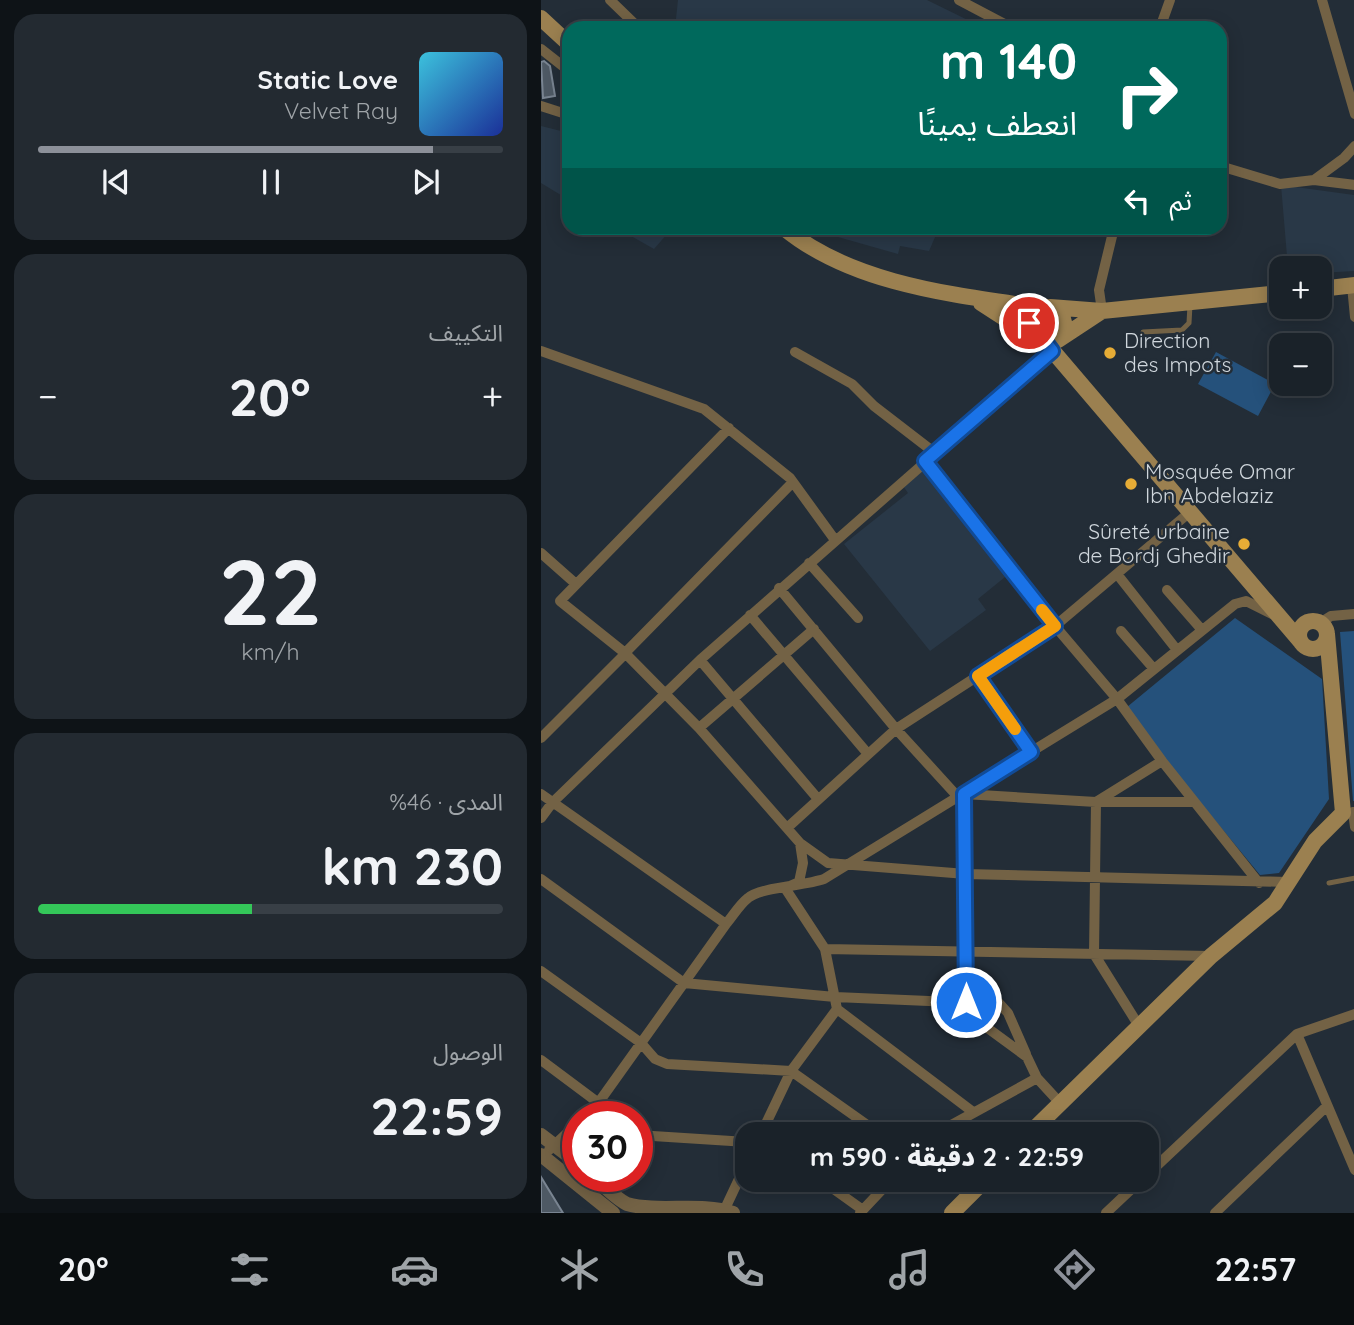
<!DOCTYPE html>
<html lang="ar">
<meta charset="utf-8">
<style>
body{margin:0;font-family:Quicksand,"Noto Sans Arabic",sans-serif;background:#232a31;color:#f1f3f6;direction:rtl;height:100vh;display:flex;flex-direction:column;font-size:26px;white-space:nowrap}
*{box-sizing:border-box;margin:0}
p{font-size:23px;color:#9fa4a8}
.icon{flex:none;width:38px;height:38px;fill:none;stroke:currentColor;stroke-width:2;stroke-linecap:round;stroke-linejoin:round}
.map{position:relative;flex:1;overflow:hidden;direction:ltr}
.details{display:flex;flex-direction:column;gap:14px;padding:14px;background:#0e1317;width:541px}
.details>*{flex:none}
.guide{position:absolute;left:21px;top:21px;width:665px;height:214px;border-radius:21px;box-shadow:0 4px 18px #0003,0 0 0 2px #383f46;direction:rtl;background:#00695c;color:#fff;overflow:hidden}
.tools{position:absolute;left:728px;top:256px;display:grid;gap:14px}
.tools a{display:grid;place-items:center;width:63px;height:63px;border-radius:14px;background:#1a2229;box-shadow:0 4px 18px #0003,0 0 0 2px #383f46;font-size:35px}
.speed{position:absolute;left:21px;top:1101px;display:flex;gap:14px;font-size:35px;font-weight:700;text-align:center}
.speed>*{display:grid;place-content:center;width:91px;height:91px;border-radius:50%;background:#1a2229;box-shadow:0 4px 18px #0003,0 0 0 2px #383f46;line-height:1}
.speed .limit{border:10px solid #d22;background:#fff;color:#111}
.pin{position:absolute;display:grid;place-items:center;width:60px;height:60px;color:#fff;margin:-30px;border:4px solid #fff;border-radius:50%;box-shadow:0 2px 7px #0007}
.me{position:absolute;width:77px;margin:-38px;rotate:0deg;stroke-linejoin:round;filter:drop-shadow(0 0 5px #0008)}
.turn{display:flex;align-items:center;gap:24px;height:147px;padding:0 35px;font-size:32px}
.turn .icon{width:91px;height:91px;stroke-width:2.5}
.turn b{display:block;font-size:49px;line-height:60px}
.then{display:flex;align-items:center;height:66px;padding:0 35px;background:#0003;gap:14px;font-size:26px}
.big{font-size:52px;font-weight:800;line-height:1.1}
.details .widget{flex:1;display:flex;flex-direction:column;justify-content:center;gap:10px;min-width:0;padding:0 24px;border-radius:21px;background:#232a31}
.details .dial{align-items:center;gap:0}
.dial b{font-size:91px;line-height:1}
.song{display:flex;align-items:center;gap:21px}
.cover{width:84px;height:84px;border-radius:10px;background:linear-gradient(135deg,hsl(190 70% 55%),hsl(230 70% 35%))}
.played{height:7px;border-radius:4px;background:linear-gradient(90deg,#8c9099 85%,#383f46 85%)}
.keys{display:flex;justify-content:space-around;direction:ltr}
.heat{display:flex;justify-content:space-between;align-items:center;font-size:38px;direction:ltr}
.charge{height:10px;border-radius:5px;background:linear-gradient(90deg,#34c759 46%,#383f46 0)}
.trip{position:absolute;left:194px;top:1122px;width:424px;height:70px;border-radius:21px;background:#1a2229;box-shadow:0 4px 18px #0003,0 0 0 2px #383f46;font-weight:800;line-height:70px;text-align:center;direction:rtl}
.dock{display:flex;height:112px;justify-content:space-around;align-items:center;background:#0a0e10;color:#9fa4a8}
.dock .icon{width:49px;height:49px}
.dock .active{color:#8c9099}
.dock b{font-size:32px;color:#f1f3f6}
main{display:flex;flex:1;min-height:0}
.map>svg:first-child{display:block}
</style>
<main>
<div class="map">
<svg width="814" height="1213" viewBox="0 0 814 1213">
<rect width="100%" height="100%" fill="#232d37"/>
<path fill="#293847" d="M 137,0 L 386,0 L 443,28 L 134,28 Z
M 0,126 L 28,133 L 28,200 L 0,183 Z
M 740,185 L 813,195 L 813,271 L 779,273 L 779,268 L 747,268 Z
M 76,228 L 127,228 L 127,233 L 113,249 Z
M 292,228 L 398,228 L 388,251 L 359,246 L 357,254 L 290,235 Z
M 383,470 L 391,481 L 394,479 L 469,573 L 437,599 L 445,610 L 389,651 L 303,544 L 367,493 L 362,486 Z"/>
<path fill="#25517b" d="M 675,352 L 734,384 L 717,416 L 657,384 Z
M 694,618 L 781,679 L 788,799 L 738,873 L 719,875 L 621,756 L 586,707 Z
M 814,631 L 814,801 L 812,801 L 799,632 Z"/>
<path fill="#4e5964" stroke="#798491" stroke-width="2" d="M 3,61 L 9,66 L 14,96 L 2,98 L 0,62 Z
M 0,1177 L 22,1213 L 0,1213 Z"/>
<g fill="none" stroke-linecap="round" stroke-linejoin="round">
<path stroke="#736245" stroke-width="5" d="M 602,332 L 641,330 L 648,323 L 649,305
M 788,883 L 814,878"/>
<path stroke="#736245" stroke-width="10" d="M 69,0 L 98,28
M 418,0 L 471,28
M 781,0 L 814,114
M 619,28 L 629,0
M 0,49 L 28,71
M 0,106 L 28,115
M 679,166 L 739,184 L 773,180 L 814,185
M 773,180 L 803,158 L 814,146
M 811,286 L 814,317
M 561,311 L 558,290 L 573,228
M 0,351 L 163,409 L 249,478 L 294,540
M 254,352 L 311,384 L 333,406 L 394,453
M 188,428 L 19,601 L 84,653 L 158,728 L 259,843 L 287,863 L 425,874 L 746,882
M 384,461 L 514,626 L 576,699 L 621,761 L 718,883
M 0,553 L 35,584
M 268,563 L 317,618
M 576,574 L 636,650
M 238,588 L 355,729 L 417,797
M 626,590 L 661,630
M 209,615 L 327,754
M 779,623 L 790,616 L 814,614
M 580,631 L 613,669
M 84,653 L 252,482
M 159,660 L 277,799
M 437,676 L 490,752
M 158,728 L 273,629
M 0,738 L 84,654
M 0,794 L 185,924
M 812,812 L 814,827
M 0,818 L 11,803 L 159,660 L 511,351
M 246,828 L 355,729 L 514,626 L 649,512
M 259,843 L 262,863 L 258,882 L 244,888 L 284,949 L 296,1009 L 432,1112
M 0,879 L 143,983 L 294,997 L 411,1002 L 486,1057 L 496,1078
M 284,949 L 670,956
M 0,971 L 100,1043 L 114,1059 L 126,1064 L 250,1071 L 339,1134
M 421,1002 L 458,1003 L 467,1013 L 485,1054
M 425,1002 L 423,794 L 555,802 L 652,802
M 598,1026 L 553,954 L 555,802 L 621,761
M 756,1034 L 814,1170
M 0,1060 L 75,1116
M 43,1116 L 58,1102 L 185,924 C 192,916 198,905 207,898 C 220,887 263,886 283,879 L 576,699 L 694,604 L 705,601 L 731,614
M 220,1134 L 250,1071 L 296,1009
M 394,1134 L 496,1078 L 519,1103
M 96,1135 L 206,1142
M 8,1150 L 37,1123
M 606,1175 L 756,1034 L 814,1014
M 280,1180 L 322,1210
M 182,1213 L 206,1162
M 319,1213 L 350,1180
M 565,1213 L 600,1180
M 674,1213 L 786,1106"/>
<path stroke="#736245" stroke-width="14" d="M 0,1135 L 37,1163
M 0,1155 L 72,1213
M 52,1176 C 62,1185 74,1198 86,1204 C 118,1213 159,1202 192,1213"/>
<path stroke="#9b8050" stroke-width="16" d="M 0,18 L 28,44
M 243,228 C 312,285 415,295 501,308
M 779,289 L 814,285
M 440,303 L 491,336
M 509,307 L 561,311 L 740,293
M 517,340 L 561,311
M 505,343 L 520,336 L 524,326 L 521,315 L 506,307 C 490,309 483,323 492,337 L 505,343 L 760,642
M758 635a14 14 0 1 1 28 0a14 14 0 1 1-28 0Z
M 488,1134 L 670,956 L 734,903 L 774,841 L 802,813 L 786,634
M 411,1213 L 444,1180"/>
</g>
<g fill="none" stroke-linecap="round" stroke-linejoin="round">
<g stroke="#114b97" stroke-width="18">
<path id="route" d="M 425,1002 L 423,794 L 490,752 L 437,676 L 514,626 L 384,461 L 511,351 L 505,343 L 492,337 L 488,323"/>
</g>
<use href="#route" stroke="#1a73e8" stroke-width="12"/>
<path stroke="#f59e0b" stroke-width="12" d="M 474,729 L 437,676 L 514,626 L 501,610"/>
</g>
<g fill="#e6ac36" stroke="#232d37" stroke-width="2.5">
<circle cx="569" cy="353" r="7"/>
<circle cx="590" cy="484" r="7"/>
<circle cx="703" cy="544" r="7"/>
</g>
<g text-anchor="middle" stroke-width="5" stroke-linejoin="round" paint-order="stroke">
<g font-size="21" fill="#cfd6dc" stroke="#232d37" text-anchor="start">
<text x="583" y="348">Direction<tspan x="583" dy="24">des Impots</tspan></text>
<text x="604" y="479">Mosquée Omar<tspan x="604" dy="24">Ibn Abdelaziz</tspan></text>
<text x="689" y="539" text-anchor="end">Sûreté urbaine<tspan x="689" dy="24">de Bordj Ghedir</tspan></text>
</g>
</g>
</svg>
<div class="tools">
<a>+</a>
<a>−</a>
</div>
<div class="speed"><div class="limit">30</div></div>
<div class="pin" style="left:488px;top:323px;background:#d93025"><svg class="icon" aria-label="arrive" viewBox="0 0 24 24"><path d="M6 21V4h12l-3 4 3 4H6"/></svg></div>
<svg class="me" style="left:425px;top:1002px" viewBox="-20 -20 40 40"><circle r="17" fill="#1a73e8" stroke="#fff" stroke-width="3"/><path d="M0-11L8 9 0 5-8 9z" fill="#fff"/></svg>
<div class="trip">22:59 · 2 دقيقة · 590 m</div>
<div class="guide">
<div class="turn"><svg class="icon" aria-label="right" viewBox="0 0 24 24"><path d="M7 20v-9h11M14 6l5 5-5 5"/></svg><div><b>140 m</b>انعطف يمينًا</div></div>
<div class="then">ثم<svg class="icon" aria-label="left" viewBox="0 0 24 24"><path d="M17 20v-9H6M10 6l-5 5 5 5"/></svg></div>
</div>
</div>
<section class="details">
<div class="widget">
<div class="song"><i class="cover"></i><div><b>Static Love</b><p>Velvet Ray</p></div></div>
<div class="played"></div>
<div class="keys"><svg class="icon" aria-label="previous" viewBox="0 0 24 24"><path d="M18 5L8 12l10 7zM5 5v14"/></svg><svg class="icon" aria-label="pause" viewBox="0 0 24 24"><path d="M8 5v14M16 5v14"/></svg><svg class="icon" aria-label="next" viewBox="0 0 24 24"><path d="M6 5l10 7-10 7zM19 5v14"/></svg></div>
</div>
<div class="widget"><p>التكييف</p>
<div class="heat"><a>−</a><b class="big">20°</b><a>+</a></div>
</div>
<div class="widget dial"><b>22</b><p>km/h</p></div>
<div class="widget"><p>المدى · 46%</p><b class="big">230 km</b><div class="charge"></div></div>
<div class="widget"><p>الوصول</p><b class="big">22:59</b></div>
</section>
</main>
<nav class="dock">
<b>22:57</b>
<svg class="icon active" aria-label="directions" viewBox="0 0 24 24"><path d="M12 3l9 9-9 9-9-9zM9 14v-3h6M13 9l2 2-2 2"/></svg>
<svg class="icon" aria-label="music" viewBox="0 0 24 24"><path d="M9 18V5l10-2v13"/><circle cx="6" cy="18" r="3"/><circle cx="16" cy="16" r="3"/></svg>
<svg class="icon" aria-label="phone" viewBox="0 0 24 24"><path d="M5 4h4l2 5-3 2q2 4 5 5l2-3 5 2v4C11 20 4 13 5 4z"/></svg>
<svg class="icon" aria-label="climate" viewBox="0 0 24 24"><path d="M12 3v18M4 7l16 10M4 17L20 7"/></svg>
<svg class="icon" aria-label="car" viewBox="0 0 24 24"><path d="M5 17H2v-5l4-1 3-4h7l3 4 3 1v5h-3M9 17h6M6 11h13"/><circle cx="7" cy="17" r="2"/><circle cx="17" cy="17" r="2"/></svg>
<svg class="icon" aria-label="filters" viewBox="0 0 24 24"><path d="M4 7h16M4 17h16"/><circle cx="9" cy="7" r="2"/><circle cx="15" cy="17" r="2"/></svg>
<b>20°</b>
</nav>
